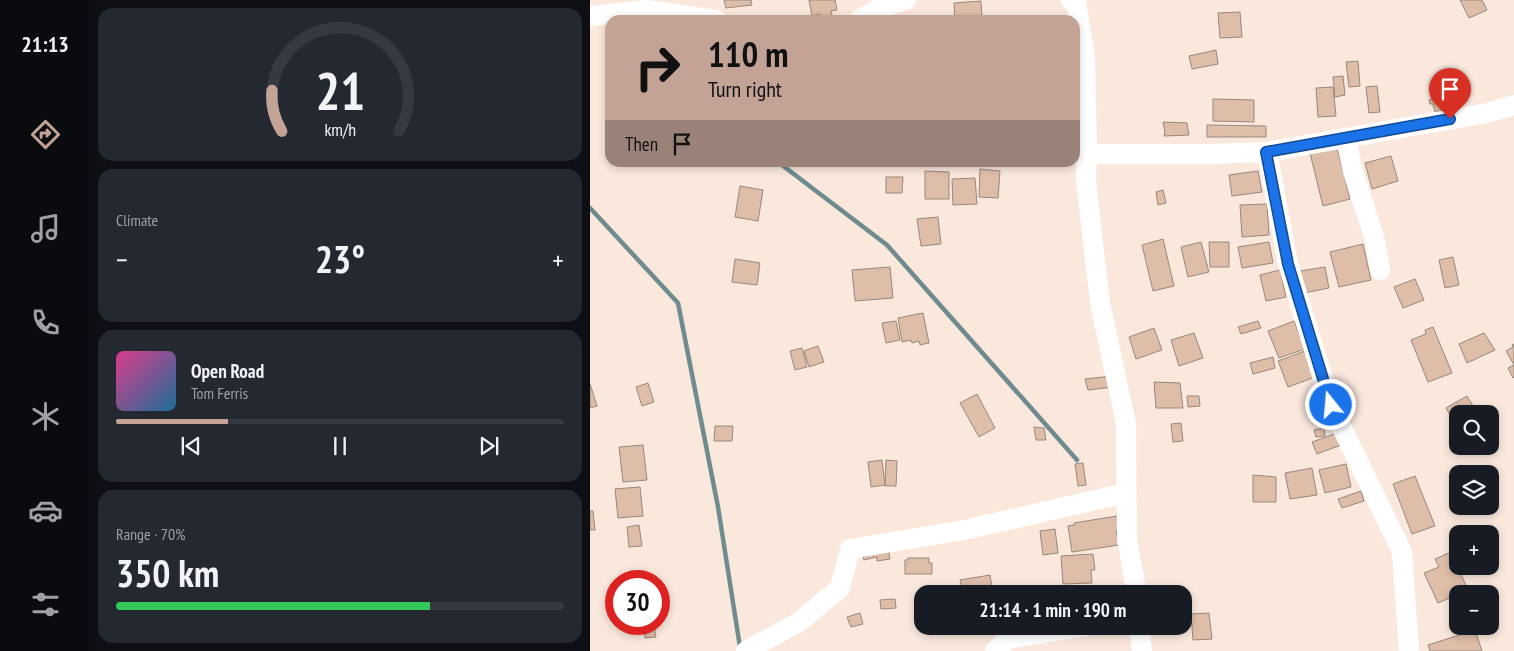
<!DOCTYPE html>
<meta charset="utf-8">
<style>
body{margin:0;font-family:"PT Sans Narrow",sans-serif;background:#242831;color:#f1f3f6;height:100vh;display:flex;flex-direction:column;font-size:19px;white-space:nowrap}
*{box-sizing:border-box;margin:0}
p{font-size:16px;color:#9ea1a6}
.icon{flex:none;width:28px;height:28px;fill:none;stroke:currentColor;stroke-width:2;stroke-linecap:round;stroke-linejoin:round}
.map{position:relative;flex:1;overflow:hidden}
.side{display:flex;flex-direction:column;gap:8px;padding:8px;background:#0d0f14;width:500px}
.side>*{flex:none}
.hud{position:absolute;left:15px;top:15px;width:475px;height:152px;border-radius:15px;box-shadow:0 2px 8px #0003;background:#c2a396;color:#111;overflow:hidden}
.tools{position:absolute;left:859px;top:405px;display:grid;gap:10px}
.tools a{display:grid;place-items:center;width:50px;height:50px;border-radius:10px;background:#171b24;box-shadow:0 2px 8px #0003;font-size:25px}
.speed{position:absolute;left:15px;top:570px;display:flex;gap:10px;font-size:25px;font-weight:700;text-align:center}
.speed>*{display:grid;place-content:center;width:65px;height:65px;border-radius:50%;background:#171b24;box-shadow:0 2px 8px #0003;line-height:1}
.speed .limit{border:8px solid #d22;background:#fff;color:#111}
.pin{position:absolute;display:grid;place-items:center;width:42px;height:42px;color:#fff;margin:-51px -21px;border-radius:50% 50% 50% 0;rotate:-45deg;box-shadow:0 0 5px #0007}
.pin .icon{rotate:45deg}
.me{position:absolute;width:55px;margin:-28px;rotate:343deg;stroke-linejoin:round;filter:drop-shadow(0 0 4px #0008)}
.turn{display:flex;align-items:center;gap:18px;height:105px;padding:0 20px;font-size:22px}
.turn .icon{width:65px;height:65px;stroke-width:2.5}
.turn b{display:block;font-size:35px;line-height:42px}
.then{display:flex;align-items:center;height:48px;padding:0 20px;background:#0003;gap:10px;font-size:19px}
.big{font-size:38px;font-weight:700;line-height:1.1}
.side .card{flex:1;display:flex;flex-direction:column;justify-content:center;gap:8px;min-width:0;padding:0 18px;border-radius:15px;background:#242831}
.side .dial{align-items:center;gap:0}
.dial svg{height:130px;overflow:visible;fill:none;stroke:#363941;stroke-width:7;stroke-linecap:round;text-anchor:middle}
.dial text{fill:#f1f3f6;stroke:none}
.song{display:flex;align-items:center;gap:15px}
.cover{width:60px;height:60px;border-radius:8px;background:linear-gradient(135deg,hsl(330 70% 55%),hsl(200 70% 35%))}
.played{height:5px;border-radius:2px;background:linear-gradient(90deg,#c2a396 25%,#363941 25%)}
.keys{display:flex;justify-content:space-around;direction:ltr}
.heat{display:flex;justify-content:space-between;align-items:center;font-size:28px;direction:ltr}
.charge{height:8px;border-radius:4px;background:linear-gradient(90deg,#34c759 70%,#363941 0)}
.trip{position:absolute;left:324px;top:585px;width:278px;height:50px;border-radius:15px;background:#171b24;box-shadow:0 2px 8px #0003;font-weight:700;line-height:50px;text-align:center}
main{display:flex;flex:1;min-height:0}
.tab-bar{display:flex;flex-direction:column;width:90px;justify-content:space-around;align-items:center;background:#090b0e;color:#9ea1a6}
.tab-bar .icon{width:35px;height:35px}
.tab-bar .selected{color:#c2a396}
.tab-bar b{font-size:22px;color:#f1f3f6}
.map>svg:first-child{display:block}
</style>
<main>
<nav class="tab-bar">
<b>21:13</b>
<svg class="icon selected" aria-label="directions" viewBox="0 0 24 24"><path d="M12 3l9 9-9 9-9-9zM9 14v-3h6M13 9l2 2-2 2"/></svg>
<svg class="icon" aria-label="music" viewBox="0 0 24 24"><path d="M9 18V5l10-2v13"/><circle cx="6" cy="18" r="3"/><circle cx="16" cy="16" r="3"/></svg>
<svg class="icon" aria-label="phone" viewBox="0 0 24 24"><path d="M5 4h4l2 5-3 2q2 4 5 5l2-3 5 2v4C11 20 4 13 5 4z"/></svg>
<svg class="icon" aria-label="climate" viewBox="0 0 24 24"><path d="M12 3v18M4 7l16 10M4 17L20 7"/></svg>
<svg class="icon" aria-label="car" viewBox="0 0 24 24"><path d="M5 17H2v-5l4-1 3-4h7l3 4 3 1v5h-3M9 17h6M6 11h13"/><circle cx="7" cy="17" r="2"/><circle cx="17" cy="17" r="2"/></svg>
<svg class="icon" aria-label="filters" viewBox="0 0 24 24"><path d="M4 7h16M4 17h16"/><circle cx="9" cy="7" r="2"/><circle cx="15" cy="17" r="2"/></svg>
</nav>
<section class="side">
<div class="card dial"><svg viewBox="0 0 100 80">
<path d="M14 69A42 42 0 1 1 86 69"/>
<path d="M14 69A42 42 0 0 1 8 44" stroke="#c2a396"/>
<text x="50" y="56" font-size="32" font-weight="700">21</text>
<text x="50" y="72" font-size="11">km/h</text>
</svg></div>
<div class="card"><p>Climate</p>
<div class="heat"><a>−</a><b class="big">23°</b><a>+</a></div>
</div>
<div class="card">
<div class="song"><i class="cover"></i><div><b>Open Road</b><p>Tom Ferris</p></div></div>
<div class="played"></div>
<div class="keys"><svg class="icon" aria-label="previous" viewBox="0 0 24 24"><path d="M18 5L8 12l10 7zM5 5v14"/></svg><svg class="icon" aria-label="pause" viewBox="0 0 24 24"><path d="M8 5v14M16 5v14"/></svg><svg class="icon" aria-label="next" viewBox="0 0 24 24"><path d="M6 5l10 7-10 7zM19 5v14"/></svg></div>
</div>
<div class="card"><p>Range · 70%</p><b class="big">350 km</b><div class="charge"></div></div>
</section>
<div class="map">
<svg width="924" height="651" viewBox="0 0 924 651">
<rect width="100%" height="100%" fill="#fae8dd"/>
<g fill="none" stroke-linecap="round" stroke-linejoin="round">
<path stroke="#6f8b90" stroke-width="4.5" d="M 188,162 L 297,245 L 487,460
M 0,208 L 88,303 L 128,507 L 150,647"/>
</g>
<path fill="#dfbea9" stroke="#97877c" d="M 134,0 L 161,0 L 162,5 L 136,8 Z
M 219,0 L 245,0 L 247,10 L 241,11 L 242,15 L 230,17 L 230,14 L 222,16 Z
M 870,0 L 892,0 L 897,10 L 879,18 Z
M 391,1 L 392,20 L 365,20 L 364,3 Z
M 650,12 L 652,37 L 630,38 L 628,13 Z
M 626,50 L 628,64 L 602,69 L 599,56 Z
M 768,61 L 770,86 L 759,87 L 756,62 Z
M 753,76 L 755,95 L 745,97 L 743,77 Z
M 787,86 L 790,112 L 779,113 L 776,87 Z
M 743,87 L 746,116 L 728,117 L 726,88 Z
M 848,97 L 852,110 L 845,112 L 843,104 L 840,104 L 839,100 Z
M 623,99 L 664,100 L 664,122 L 623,121 Z
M 573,122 L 597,123 L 599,135 L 574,136 L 575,132 Z
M 617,125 L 676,126 L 676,137 L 617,137 Z
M 747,148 L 760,199 L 733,206 L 720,153 Z
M 801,156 L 808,181 L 782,189 L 775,163 Z
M 390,169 L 410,171 L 408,198 L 389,197 Z
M 335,171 L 359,172 L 359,199 L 335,199 Z
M 668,171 L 672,192 L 642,196 L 639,175 Z
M 296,177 L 313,177 L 312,193 L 296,193 Z
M 385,178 L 387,204 L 363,205 L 362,179 Z
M 150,186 L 173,190 L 168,221 L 145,217 Z
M 573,190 L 576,203 L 568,205 L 566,192 Z
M 677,204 L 679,235 L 652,237 L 650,205 Z
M 348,217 L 351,244 L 331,246 L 327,219 Z
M 573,239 L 584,286 L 563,291 L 552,245 Z
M 611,242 L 619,272 L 598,277 L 591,247 Z
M 619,242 L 639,242 L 639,267 L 620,267 Z
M 679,242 L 683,263 L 652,268 L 648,247 Z
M 773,244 L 781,280 L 749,287 L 740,252 Z
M 863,257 L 869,285 L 855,288 L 849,260 Z
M 145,259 L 170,263 L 167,285 L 142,282 Z
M 300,267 L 303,298 L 265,301 L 262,270 Z
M 735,267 L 739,288 L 714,293 L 710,271 Z
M 690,270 L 696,297 L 676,301 L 670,275 Z
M 825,279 L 834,300 L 813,308 L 804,287 Z
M 333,313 L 339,343 L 330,345 L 329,341 L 322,343 L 321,340 L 312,342 L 308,318 Z
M 306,321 L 310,340 L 296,343 L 292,323 Z
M 668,321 L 671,328 L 651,334 L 648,327 Z
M 704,321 L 715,349 L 689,358 L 678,331 Z
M 843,327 L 862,373 L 838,382 L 821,340 L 836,334 L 835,330 Z
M 564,328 L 572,350 L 546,359 L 539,337 Z
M 604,333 L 613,358 L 589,366 L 581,340 Z
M 894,333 L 905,350 L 877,363 L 869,344 Z
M 924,344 L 924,377 L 923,378 L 918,368 L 924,365 L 916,351 L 923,347 L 922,345 Z
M 228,346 L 234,362 L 219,367 L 214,351 Z
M 212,348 L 217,367 L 205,370 L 200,351 Z
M 715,351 L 725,377 L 698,387 L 688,361 Z
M 683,357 L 685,368 L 663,374 L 660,363 Z
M 522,376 L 524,387 L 498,390 L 495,379 Z
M 564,382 L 590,383 L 593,408 L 566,408 Z
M 58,383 L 64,402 L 52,406 L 46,387 Z
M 0,384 L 7,406 L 0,408 Z
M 387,394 L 405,428 L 389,437 L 370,403 Z
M 597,396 L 609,396 L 610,406 L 598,407 Z
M 877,396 L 888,414 L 868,414 L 868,428 L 856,408 Z
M 591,423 L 593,441 L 583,442 L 581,424 Z
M 125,426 L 143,426 L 142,441 L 124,441 Z
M 444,427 L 454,428 L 456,440 L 446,440 Z
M 734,428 L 735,436 L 726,437 L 724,430 Z
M 747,433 L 751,445 L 727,454 L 722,442 Z
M 53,445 L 57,480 L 33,482 L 29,447 Z
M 292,460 L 295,485 L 281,487 L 278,462 Z
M 296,460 L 307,461 L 306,486 L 295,486 Z
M 493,463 L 496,485 L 488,486 L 485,464 Z
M 756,464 L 761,487 L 735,493 L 729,470 Z
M 722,468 L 727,495 L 700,499 L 695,473 Z
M 663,475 L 686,477 L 686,502 L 663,502 Z
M 825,476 L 845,526 L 822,534 L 803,484 Z
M 50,487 L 53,516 L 28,518 L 25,489 Z
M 771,491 L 774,501 L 752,508 L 748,499 Z
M 0,511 L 3,511 L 5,530 L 0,530 Z
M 527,516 L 529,531 L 526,531 L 529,545 L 482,552 L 478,526 L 484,525 L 484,523 Z
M 49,525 L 52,546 L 39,547 L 37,527 Z
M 465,529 L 468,553 L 453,555 L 450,531 Z
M 298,548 L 300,559 L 287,561 L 287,557 L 274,560 L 272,553 Z
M 861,552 L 878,590 L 848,603 L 834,573 L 849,567 L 845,559 Z
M 503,554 L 505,570 L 501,570 L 502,583 L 473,584 L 471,556 Z
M 318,558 L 339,558 L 339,563 L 342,563 L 342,574 L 315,574 L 315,560 L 318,560 Z
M 400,575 L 403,594 L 373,594 L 370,580 Z
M 305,599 L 306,608 L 291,609 L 290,600 Z
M 270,613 L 273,624 L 261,627 L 257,617 Z
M 619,613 L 622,639 L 603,640 L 601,614 Z
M 64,627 L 66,637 L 55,638 L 54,628 Z
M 885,630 L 892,651 L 840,651 L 838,645 Z"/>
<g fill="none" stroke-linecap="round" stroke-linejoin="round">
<path stroke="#fff" stroke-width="20" d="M 481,0 L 486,1 L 495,59 L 497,154 L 496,181 L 510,303 L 536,424 L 537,540 L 547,594
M 0,16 L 57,10 L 126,20
M 269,20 L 288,9 L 316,0
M 756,138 L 763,172 L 785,240 L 790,270
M 677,152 L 698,264 L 741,405 L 812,552 L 819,651
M 485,154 L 620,154 L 677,152 L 897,113 L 924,105
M 549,626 L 552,651
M 156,651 L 209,622 L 250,588 L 260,549 L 374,530 L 536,493
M 405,651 L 418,639 L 497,626"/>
</g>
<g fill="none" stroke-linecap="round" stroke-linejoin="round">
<g stroke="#114b97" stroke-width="12">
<path id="route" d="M 741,405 L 698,264 L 676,152 L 860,119"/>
</g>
<use href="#route" stroke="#1a73e8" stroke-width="9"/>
</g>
</svg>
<div class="tools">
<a><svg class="icon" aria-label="search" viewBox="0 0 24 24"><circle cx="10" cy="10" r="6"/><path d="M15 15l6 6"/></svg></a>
<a><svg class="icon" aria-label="layers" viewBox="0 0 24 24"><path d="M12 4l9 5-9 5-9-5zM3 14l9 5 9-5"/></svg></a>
<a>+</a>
<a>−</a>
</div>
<div class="speed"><div class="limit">30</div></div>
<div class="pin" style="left:860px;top:119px;background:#d93025"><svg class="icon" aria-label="arrive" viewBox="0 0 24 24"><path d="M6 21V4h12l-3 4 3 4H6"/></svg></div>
<svg class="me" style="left:741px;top:405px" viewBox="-20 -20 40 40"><circle r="17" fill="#1a73e8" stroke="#fff" stroke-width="3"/><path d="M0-11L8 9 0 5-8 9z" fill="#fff"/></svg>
<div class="trip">21:14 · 1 min · 190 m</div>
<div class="hud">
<div class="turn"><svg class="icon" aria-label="right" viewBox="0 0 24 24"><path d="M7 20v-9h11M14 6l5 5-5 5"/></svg><div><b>110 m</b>Turn right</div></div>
<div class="then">Then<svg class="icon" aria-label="arrive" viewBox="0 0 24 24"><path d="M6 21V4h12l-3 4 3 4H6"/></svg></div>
</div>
</div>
</main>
